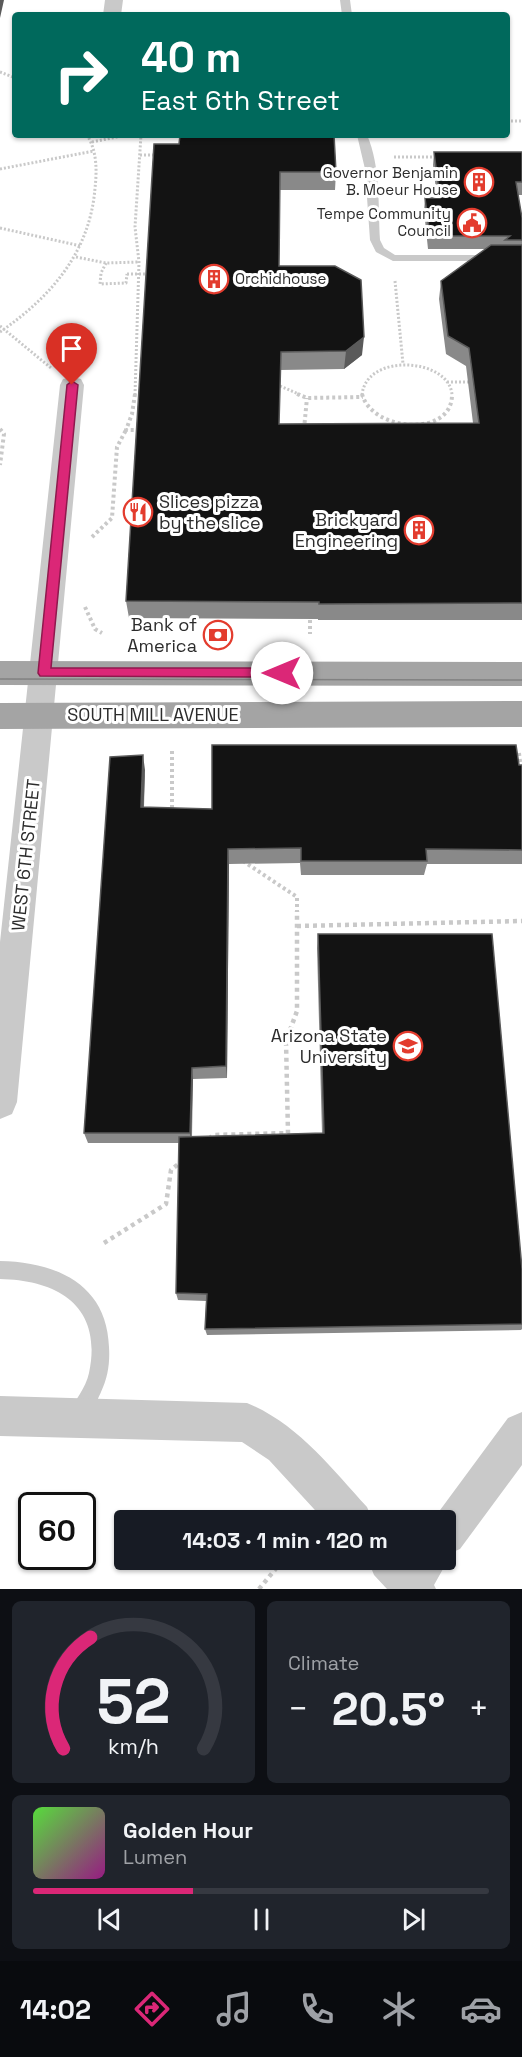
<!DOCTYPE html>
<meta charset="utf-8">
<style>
body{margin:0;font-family:"Space Grotesk",sans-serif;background:#20242c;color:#f1f3f6;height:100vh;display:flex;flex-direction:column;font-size:22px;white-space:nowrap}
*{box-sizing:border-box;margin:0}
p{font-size:20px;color:#9ea1a6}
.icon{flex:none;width:33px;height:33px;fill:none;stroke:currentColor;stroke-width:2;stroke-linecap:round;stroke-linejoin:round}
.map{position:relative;height:1589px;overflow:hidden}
.details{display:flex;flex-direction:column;gap:12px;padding:12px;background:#0d0f14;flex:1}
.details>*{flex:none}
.hud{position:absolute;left:12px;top:12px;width:498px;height:126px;border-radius:6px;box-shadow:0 2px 4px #0004;background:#00695c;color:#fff;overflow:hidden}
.speed{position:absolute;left:18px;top:1492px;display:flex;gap:12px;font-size:30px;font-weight:700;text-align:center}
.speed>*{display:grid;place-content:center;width:78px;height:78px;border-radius:50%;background:#171b24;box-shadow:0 2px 4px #0004;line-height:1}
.speed .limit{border:3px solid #111;border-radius:9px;background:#fff;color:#111}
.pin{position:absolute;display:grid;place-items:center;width:51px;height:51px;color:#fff;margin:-62px -26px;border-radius:50% 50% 50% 0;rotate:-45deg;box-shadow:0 0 6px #0007}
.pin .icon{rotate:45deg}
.me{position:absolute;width:66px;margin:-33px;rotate:270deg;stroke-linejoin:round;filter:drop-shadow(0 0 4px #0008)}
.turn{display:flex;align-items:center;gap:21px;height:126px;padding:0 30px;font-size:27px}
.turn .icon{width:78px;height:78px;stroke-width:2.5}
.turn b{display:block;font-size:42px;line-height:51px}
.big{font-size:45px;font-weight:800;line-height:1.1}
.details .widget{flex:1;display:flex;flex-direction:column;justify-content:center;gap:9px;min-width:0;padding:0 21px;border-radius:9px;background:#20242c}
.details .dial{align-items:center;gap:0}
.dial svg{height:156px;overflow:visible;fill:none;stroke:#363941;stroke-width:7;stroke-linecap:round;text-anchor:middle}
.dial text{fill:#f1f3f6;stroke:none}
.song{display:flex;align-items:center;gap:18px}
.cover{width:72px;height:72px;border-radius:9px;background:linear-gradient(135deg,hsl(110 70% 55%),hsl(310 70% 35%))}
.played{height:6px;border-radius:3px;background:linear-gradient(90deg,#db2777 35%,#363941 35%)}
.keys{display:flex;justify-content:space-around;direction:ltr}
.heat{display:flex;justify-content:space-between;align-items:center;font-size:33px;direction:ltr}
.details .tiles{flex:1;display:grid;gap:12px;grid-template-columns:1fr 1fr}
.widget:last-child{grid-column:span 2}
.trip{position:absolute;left:114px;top:1510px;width:342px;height:60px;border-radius:6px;background:#171b24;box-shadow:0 2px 4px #0004;font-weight:800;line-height:60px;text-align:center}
.dock{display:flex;height:96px;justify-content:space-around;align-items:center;background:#090b0e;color:#9ea1a6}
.dock .icon{width:42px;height:42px}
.dock .on{color:#db2777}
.dock b{font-size:27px;color:#f1f3f6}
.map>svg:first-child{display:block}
</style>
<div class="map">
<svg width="522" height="1589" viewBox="0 0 522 1589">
<rect width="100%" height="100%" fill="#fff"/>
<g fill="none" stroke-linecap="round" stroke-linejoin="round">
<path stroke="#c9c9c9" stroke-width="3" stroke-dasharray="2 2" stroke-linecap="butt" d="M 0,72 L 15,78
M 507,121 L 522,121
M 92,142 L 127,135
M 140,155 L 158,155
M 394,157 L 437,157
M 0,169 L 94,151
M 0,228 L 81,246
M 76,257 L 106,263 L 139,262
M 106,263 L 101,273 L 100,284 L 126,283 L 127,274
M 395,281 L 403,364
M 0,326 L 51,368
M 0,332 C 51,297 90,252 95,188 C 97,170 97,151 87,135
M 447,382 L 470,382
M 280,386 L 301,395
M 135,395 L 139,262 L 135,227 L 141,135
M 362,395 C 366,352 450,358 452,395"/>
<path stroke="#c9c9c9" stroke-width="4" stroke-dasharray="3 3" stroke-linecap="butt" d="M 135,394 L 132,414 L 126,430 L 142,430
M 297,394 L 307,398 L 363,397
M 362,394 C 372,432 453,438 452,394
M 0,429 L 4,434 L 0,465
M 304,429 L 307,398
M 92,537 L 112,518 L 117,447 L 126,430
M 85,607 L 95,629 L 102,633
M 310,614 L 310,634
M 172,751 L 172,811
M 519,753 L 522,778
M 243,861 L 297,897 L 297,912"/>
<path stroke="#c9c9c9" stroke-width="4.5" stroke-dasharray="4 4" stroke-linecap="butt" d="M 297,926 L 522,921
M 209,1139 L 213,1135 L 288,1133 L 286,1041 L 297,1011 L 297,911
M 104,1243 L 166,1204 L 171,1170 L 182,1161
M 259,1589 L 283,1560"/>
<path fill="#c9c9c9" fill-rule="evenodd" d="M 340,0 L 350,0 L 352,15 L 342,15 Z
M 357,135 L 367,135 C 381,167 378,206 380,240 L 384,248 L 395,255 L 522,255 L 522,261 L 393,261 L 376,252 L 370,240 L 365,169 Z
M 0,1261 C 56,1262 107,1284 109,1347 C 110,1363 108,1377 101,1392 C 96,1403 89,1420 78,1425 L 71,1422 L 68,1415 C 74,1401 86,1388 89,1373 C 103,1307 59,1280 0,1279 Z"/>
<path fill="#c9c9c9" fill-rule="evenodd" d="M 105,0 L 123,0 L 121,15 L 103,15 Z
M 72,377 L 81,379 L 84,385 L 17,1102 L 12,1114 L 0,1119 L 0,942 L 60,385 L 63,379 Z
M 0,1396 L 247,1403 C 298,1424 331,1468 367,1507 L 373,1521 L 325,1521 L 269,1460 L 242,1442 L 0,1436 Z
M 522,1412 L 522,1465 L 460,1549 L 446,1555 L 448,1560 L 434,1585 L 436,1589 L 387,1589 L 374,1575 L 368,1560 L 446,1560 L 446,1521 L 432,1521 L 508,1418 Z"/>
<path fill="#a4a4a4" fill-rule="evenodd" d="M 0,661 L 522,662 L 522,686 L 0,685 Z
M 522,701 L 522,727 L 0,729 L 0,703 Z"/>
<path stroke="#818181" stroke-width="1.5" d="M 0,679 L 522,680"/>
<path stroke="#c9c9c9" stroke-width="3" stroke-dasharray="2 2" stroke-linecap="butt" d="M 127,274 L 149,274"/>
</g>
<path fill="#898989" d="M 154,144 L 336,172 L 335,190 L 280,190 L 279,266 L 362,355 L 344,369 L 280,370 L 279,424 L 473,423 L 466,366 L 446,354 L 439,299 L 441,281 L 485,249 L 428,249 L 424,211 L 425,198 L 437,198 L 433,165 L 434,152 L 522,152 L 522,195 L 518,195 L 522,218 L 522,620 L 318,620 L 318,619 L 129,618 L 126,601 Z
M 519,765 L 522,765 L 522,864 L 427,864 L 424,875 L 301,875 L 300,863 L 229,864 L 227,1078 L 193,1079 L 192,1137 L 322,1133 L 317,948 L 318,934 L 522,1269 L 522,1329 L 521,1330 L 207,1335 L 205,1329 L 206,1301 L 178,1300 L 176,1293 L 179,1143 L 88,1143 L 84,1133 L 145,770 L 144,807 L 212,809 Z"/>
<path fill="#5a5a5a" d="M 0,0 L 4,0 L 0,18 Z
M 364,337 L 362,355 L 344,369 L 346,351 Z
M 143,755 L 145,770 L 143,822 L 141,807 Z
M 228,849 L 229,864 L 227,1078 L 226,1066 Z
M 192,1068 L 193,1079 L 191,1143 L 190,1133 Z"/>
<path fill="#131313" stroke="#5a5a5a" stroke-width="1.5" d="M 180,135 L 334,135 L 336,172 L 280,172 L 279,266 L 335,266 L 361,280 L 364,337 L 346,351 L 281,352 L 279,424 L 479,423 L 469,348 L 448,336 L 441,281 L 491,245 L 522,245 L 522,603 L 319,604 L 319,602 L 126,601 L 154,144 L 179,144 Z
M 434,152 L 522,152 L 522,182 L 516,182 L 522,218 L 522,240 L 505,240 L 510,236 L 430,236 L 425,198 L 440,198 Z
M 212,745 L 516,745 L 519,765 L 522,765 L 522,850 L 426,849 L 427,861 L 301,861 L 301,848 L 228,849 L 226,1066 L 192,1068 L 190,1133 L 84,1133 L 110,757 L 143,755 L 141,807 L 212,809 Z
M 318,934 L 492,934 L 522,1269 L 522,1324 L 205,1329 L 207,1294 L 176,1293 L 179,1137 L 324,1133 Z"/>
<path fill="#db2777" stroke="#8e194d" stroke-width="1.5" d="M 72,381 L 78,385 L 51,668 L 282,668 L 286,669 L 288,673 L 286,677 L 40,676 L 38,673 L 67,385 Z"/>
<defs>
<g id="building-ring" transform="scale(1.5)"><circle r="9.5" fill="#fff" stroke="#e33c2e" stroke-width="1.5"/><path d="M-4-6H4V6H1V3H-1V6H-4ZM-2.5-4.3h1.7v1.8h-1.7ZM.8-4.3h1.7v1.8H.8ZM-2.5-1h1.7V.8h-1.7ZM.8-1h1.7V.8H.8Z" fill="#e33c2e"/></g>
<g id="civic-ring" transform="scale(1.5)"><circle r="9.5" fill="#fff" stroke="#e33c2e" stroke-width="1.5"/><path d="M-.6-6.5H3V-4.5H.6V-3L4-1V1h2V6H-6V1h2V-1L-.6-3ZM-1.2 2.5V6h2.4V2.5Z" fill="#e33c2e"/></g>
<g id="restaurant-ring" transform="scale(1.5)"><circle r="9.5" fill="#fff" stroke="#e33c2e" stroke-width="1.5"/><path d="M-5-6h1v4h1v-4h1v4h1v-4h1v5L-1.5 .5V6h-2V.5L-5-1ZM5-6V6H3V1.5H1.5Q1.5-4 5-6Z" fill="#e33c2e"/></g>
<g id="bank-ring" transform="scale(1.5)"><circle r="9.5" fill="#fff" stroke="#e33c2e" stroke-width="1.5"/><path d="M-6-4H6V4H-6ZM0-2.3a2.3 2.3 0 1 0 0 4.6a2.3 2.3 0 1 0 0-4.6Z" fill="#e33c2e"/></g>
<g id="university-ring" transform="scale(1.5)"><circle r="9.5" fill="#fff" stroke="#e33c2e" stroke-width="1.5"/><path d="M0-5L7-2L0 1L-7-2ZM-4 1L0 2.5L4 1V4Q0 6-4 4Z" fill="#e33c2e"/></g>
</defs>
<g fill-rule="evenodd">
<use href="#building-ring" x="479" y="182"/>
<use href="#civic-ring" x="472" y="223"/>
<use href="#building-ring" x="214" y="279"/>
<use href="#restaurant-ring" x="138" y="512"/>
<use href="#building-ring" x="419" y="530"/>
<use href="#bank-ring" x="218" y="635"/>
<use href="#university-ring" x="408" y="1046"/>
</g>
<g text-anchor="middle" stroke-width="6" stroke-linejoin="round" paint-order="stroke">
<g font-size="15" fill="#2c2c2c" stroke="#fff" text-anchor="end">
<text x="458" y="178">Governor Benjamin<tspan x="458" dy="17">B. Moeur House</tspan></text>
<text x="451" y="219">Tempe Community<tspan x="451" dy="17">Council</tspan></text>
<text x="235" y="284" text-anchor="start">Orchidhouse</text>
</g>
<g font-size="18" fill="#2c2c2c" stroke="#fff" text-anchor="end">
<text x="159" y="508" text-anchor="start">Slices pizza<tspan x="159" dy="21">by the slice</tspan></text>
<text x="398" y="526">Brickyard<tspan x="398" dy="21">Engineering</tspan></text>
<text x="197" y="631">Bank of<tspan x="197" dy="21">America</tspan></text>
<text x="387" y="1042">Arizona State<tspan x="387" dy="21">University</tspan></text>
</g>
<g font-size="18" fill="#2c2c2c" stroke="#fff">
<text x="153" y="721">SOUTH MILL AVENUE</text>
<text transform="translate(26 855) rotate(-84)" y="6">WEST 6TH STREET</text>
</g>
</g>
</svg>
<div class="speed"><div class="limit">60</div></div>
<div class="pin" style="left:72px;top:385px;background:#d93025"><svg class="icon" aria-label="arrive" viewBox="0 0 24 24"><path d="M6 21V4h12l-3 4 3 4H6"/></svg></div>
<svg class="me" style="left:282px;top:673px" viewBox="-20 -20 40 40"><circle r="19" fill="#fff"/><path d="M0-13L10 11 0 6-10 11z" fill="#db2777"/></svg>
<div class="trip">14:03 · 1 min · 120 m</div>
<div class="hud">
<div class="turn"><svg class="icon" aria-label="right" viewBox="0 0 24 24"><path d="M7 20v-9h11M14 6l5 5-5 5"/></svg><div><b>40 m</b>East 6th Street</div></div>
</div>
</div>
<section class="details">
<div class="tiles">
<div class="widget dial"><svg viewBox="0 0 100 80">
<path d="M14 69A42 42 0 1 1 86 69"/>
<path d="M14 69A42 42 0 0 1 28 12" stroke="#db2777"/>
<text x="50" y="56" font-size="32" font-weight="700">52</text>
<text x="50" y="72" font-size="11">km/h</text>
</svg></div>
<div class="widget"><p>Climate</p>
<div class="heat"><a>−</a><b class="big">20.5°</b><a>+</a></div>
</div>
<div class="widget">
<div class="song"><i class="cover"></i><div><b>Golden Hour</b><p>Lumen</p></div></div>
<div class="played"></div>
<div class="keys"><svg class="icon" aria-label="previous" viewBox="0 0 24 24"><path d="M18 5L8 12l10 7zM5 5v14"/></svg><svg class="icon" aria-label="pause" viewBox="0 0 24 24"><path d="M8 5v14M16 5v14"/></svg><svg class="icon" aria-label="next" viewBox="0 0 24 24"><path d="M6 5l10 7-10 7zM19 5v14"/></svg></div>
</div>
</div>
</section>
<nav class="dock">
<b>14:02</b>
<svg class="icon on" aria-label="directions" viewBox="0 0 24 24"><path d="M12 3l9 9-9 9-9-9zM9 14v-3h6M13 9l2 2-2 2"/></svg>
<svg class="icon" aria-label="music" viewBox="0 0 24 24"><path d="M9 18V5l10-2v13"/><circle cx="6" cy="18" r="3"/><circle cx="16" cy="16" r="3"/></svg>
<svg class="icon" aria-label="phone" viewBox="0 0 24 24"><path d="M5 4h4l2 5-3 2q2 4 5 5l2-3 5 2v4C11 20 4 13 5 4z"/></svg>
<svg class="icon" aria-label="climate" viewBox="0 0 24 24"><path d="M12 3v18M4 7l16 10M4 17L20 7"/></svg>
<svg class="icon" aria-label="car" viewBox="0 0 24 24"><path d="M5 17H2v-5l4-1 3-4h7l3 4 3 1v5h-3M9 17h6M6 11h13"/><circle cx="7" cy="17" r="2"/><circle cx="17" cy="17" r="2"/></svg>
</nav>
